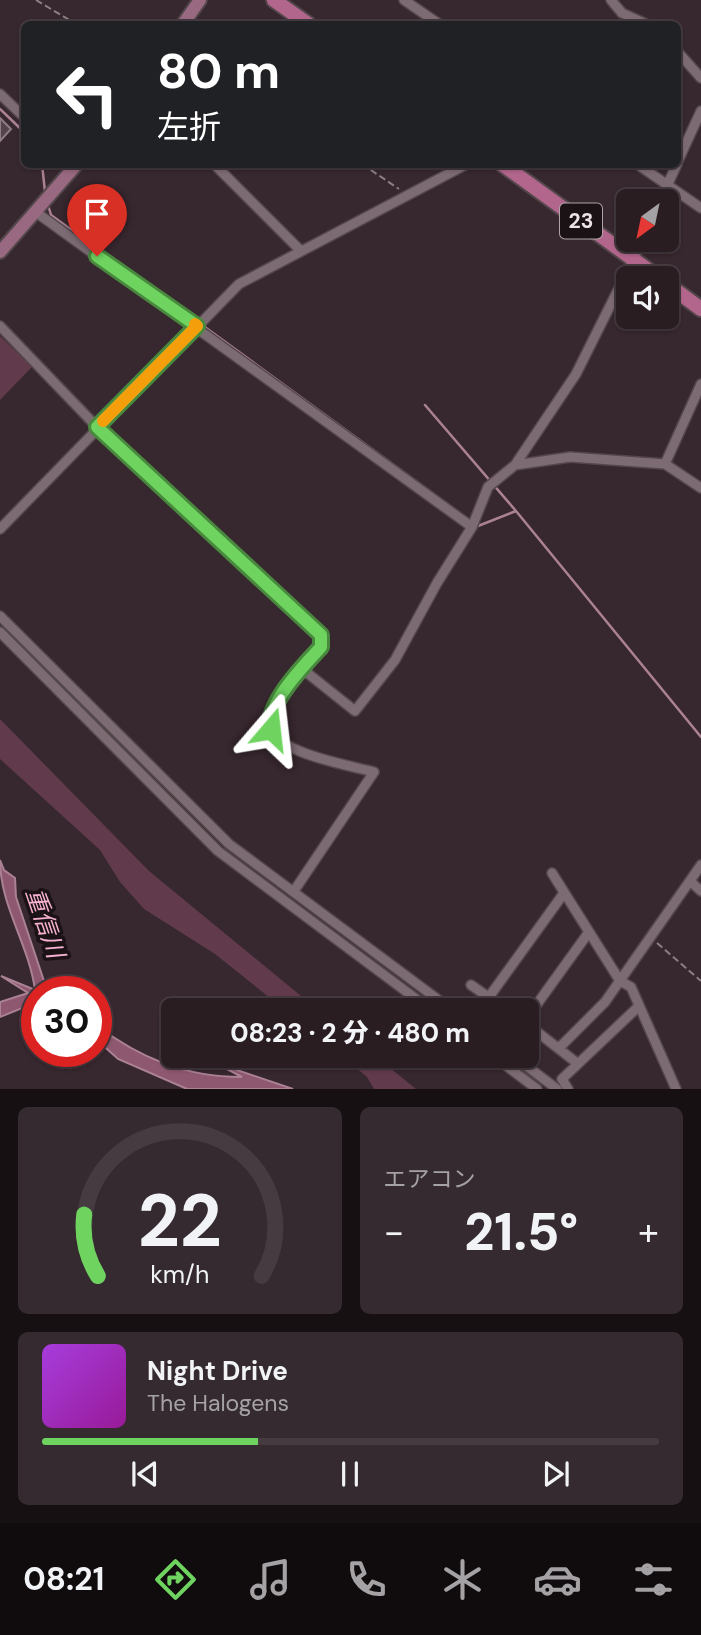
<!DOCTYPE html>
<html lang="ja">
<meta charset="utf-8">
<style>
body{margin:0;font-family:"DM Sans","Noto Sans JP",sans-serif;background:#352a2f;color:#f1f3f6;height:100vh;display:flex;flex-direction:column;font-size:26px;white-space:nowrap}
*{box-sizing:border-box;margin:0}
p{font-size:23px;color:#a5a2a5}
.icon{flex:none;width:38px;height:38px;fill:none;stroke:currentColor;stroke-width:2;stroke-linecap:round;stroke-linejoin:round}
.map{position:relative;height:1089px;overflow:hidden}
.side{display:flex;flex-direction:column;gap:18px;padding:18px;background:#171013;flex:1}
.side>*{flex:none}
.guide{position:absolute;left:21px;top:21px;width:660px;height:147px;border-radius:10px;box-shadow:0 2px 5px #0004,0 0 0 2px #453b40;background:#202124;color:#fff;overflow:hidden}
.needle{width:46px;rotate:213deg}
.buttons{position:absolute;left:616px;top:189px;display:grid;gap:14px}
.buttons a{display:grid;place-items:center;width:63px;height:63px;border-radius:10px;background:#291d22;box-shadow:0 2px 5px #0004,0 0 0 2px #453b40;font-size:35px}
.speed{position:absolute;left:21px;top:976px;display:flex;gap:14px;font-size:35px;font-weight:700;text-align:center}
.speed>*{display:grid;place-content:center;width:91px;height:91px;border-radius:50%;background:#291d22;box-shadow:0 2px 5px #0004,0 0 0 2px #453b40;line-height:1}
.speed .limit{border:10px solid #d22;background:#fff;color:#111}
.pin{position:absolute;display:grid;place-items:center;width:60px;height:60px;color:#fff;margin:-72px -30px;border-radius:50% 50% 50% 0;rotate:-45deg;box-shadow:0 0 7px #0007}
.pin .icon{rotate:45deg}
.me{position:absolute;width:77px;margin:-38px;rotate:17deg;stroke-linejoin:round;filter:drop-shadow(0 0 5px #0008)}
.turn{display:flex;align-items:center;gap:24px;height:147px;padding:0 21px;font-size:32px}
.turn .icon{width:91px;height:91px;stroke-width:2.5}
.turn b{display:block;font-size:49px;line-height:60px}
.big{font-size:52px;font-weight:800;line-height:1.1}
.side .widget{flex:1;display:flex;flex-direction:column;justify-content:center;gap:10px;min-width:0;padding:0 24px;border-radius:10px;background:#352a2f}
.side .dial{align-items:center;gap:0}
.dial svg{height:182px;overflow:visible;fill:none;stroke:#453b40;stroke-width:7;stroke-linecap:round;text-anchor:middle}
.dial text{fill:#f1f3f6;stroke:none}
.song{display:flex;align-items:center;gap:21px}
.cover{width:84px;height:84px;border-radius:10px;background:linear-gradient(135deg,hsl(280 70% 55%),hsl(300 70% 35%))}
.played{height:7px;border-radius:4px;background:linear-gradient(90deg,#6fd360 35%,#453b40 35%)}
.keys{display:flex;justify-content:space-around;direction:ltr}
.heat{display:flex;justify-content:space-between;align-items:center;font-size:38px;direction:ltr}
.side .tiles{flex:1;display:grid;gap:18px;grid-template-columns:1fr 1fr}
.widget:last-child{grid-column:span 2}
.trip{position:absolute;left:161px;top:998px;width:378px;height:70px;border-radius:10px;background:#291d22;box-shadow:0 2px 5px #0004,0 0 0 2px #453b40;font-weight:800;line-height:70px;text-align:center}
.tabs{display:flex;height:112px;justify-content:space-around;align-items:center;background:#100c0e;color:#a5a2a5}
.tabs .icon{width:49px;height:49px}
.tabs .on{color:#6fd360}
.tabs b{font-size:32px;color:#f1f3f6}
.map>svg:first-child{display:block}
</style>
<div class="map">
<svg width="701" height="1089" viewBox="0 0 701 1089">
<rect width="100%" height="100%" fill="#37272e"/>
<path fill="#613b4c" d="M 0,336 L 32,367 L 0,400 Z
M 0,719 L 149,871 L 318,1010 L 285,1010 L 215,954 L 144,909 L 120,882 L 100,850 L 0,759 Z
M 341,1055 L 374,1055 L 416,1089 L 374,1089 L 367,1077 Z"/>
<path fill="#8f5871" stroke="#ab8194" stroke-width="2" d="M 0,860 L 4,870 L 15,878 L 16,897 L 46,987 L 64,992 L 37,992 L 37,998 L 34,996 L 25,1007 L 0,1017 L 0,1002 L 28,993 L 1,976 L 35,990 C 29,945 0,906 0,860 Z
M 96,1025 C 140,1058 185,1077 242,1077 L 201,1055 L 220,1058 L 237,1070 L 293,1089 L 187,1089 L 118,1059 L 96,1039 Z"/>
<g fill="none" stroke-linecap="round" stroke-linejoin="round">
<path stroke="#ab8194" stroke-width="2.5" d="M 0,109 L 24,132
M 42,164 L 45,192
M 48,205 L 51,215 L 453,508
M 425,405 L 516,511
M 476,524 L 478,526 L 516,511 L 701,737"/>
</g>
<path fill="#54434a" stroke="#8f7c84" stroke-width="2" d="M 0,118 L 11,129 L 0,141 Z"/>
<g fill="none" stroke-linecap="round" stroke-linejoin="round">
<g stroke="#54474c" stroke-width="12">
<path id="street" d="M 404,0 L 439,24
M 611,0 L 622,13 L 646,24
M 677,51 L 701,78
M 0,94 L 24,117
M 677,163 L 701,111
M 214,164 L 301,251
M 637,164 L 701,208
M 660,201 L 677,164
M 37,213 L 472,527
M 0,326 L 97,427 L 321,635 C 324,648 312,656 303,666 C 292,679 271,702 269,720 C 267,753 350,765 374,772 L 294,891
M 665,464 L 701,384
M 515,465 L 570,457 L 665,464 L 701,488
M 0,529 L 239,284 L 467,164
M 0,616 L 229,844 L 452,1010
M 0,632 L 218,851 L 431,1010
M 301,668 L 355,711 L 395,660 L 437,583 L 472,527 L 488,487 L 515,465 L 576,374 L 643,240
M 552,873 L 620,981 L 631,987 L 676,1089
M 690,881 L 701,891
M 471,985 L 507,1010
M 489,997 L 564,893
M 527,1018 L 589,932
M 527,1024 L 577,1063
M 559,1048 L 605,1002 L 701,865
M 492,1055 L 537,1089
M 512,1055 L 557,1089
M 568,1089 L 562,1079 L 639,1006"/>
</g>
<g stroke="#54474c" stroke-width="16">
<path id="secondary" d="M 183,24 L 200,0
M 0,252 L 77,164"/>
</g>
<g stroke="#54474c" stroke-width="18">
<path id="primary" d="M 274,0 L 308,24
M 502,164 L 659,278
M 667,284 L 701,309"/>
</g>
<path stroke="#8c7f84" stroke-width="2" stroke-dasharray="7 3.5" stroke-linecap="butt" d="M 36,0 L 76,24
M 362,164 L 399,189
M 657,943 L 701,981"/>
<use href="#street" stroke="#7d6b73" stroke-width="9"/>
<use href="#secondary" stroke="#986980" stroke-width="12"/>
<use href="#primary" stroke="#b3668c" stroke-width="14"/>
</g>
<g fill="none" stroke-linecap="round" stroke-linejoin="round">
<g stroke="#48893e" stroke-width="18">
<path id="route" d="M 97,256 L 197,326 L 97,427 L 321,635 L 321,647 C 305,664 265,705 271,729"/>
</g>
<use href="#route" stroke="#6fd360" stroke-width="12"/>
<path stroke="#f59e0b" stroke-width="12" d="M 103,421 L 197,326 L 195,324"/>
</g>
<g text-anchor="middle" stroke-width="7" stroke-linejoin="round" paint-order="stroke">
<rect fill="#1a1215" stroke="#aea4a7" stroke-width="2" x="560" y="203.5" width="42" height="35" rx="5"/>
<g font-size="21" font-weight="bold" fill="#ede2e6">
<text x="581" y="228">23</text>
</g>
<g font-size="24" font-style="italic" fill="#f5b1cf" stroke="#1a1215">
<text transform="translate(45 923) rotate(71)" y="8">重信川</text>
</g>
</g>
</svg>
<div class="buttons">
<a><svg class="needle" viewBox="-14 -14 28 28"><path d="M0-13l5 13h-10z" fill="#e53935"/><path d="M0 13l5-13h-10z" fill="#a5a2a5"/></svg></a>
<a><svg class="icon" aria-label="sound" viewBox="0 0 24 24"><path d="M4 9h4l5-4v14l-5-4H4zM17 9q2 3 0 6"/></svg></a>
</div>
<div class="speed"><div class="limit">30</div></div>
<div class="pin" style="left:97px;top:256px;background:#d93025"><svg class="icon" aria-label="arrive" viewBox="0 0 24 24"><path d="M6 21V4h12l-3 4 3 4H6"/></svg></div>
<svg class="me" style="left:271px;top:729px" viewBox="-20 -20 40 40"><path d="M0-17L14 15 0 8-14 15z" fill="#6fd360" stroke="#fff" stroke-width="4"/></svg>
<div class="trip">08:23 · 2 分 · 480 m</div>
<div class="guide">
<div class="turn"><svg class="icon" aria-label="left" viewBox="0 0 24 24"><path d="M17 20v-9H6M10 6l-5 5 5 5"/></svg><div><b>80 m</b>左折</div></div>
</div>
</div>
<section class="side">
<div class="tiles">
<div class="widget dial"><svg viewBox="0 0 100 80">
<path d="M14 69A42 42 0 1 1 86 69"/>
<path d="M14 69A42 42 0 0 1 8 42" stroke="#6fd360"/>
<text x="50" y="56" font-size="32" font-weight="700">22</text>
<text x="50" y="72" font-size="11">km/h</text>
</svg></div>
<div class="widget"><p>エアコン</p>
<div class="heat"><a>−</a><b class="big">21.5°</b><a>+</a></div>
</div>
<div class="widget">
<div class="song"><i class="cover"></i><div><b>Night Drive</b><p>The Halogens</p></div></div>
<div class="played"></div>
<div class="keys"><svg class="icon" aria-label="previous" viewBox="0 0 24 24"><path d="M18 5L8 12l10 7zM5 5v14"/></svg><svg class="icon" aria-label="pause" viewBox="0 0 24 24"><path d="M8 5v14M16 5v14"/></svg><svg class="icon" aria-label="next" viewBox="0 0 24 24"><path d="M6 5l10 7-10 7zM19 5v14"/></svg></div>
</div>
</div>
</section>
<nav class="tabs">
<b>08:21</b>
<svg class="icon on" aria-label="directions" viewBox="0 0 24 24"><path d="M12 3l9 9-9 9-9-9zM9 14v-3h6M13 9l2 2-2 2"/></svg>
<svg class="icon" aria-label="music" viewBox="0 0 24 24"><path d="M9 18V5l10-2v13"/><circle cx="6" cy="18" r="3"/><circle cx="16" cy="16" r="3"/></svg>
<svg class="icon" aria-label="phone" viewBox="0 0 24 24"><path d="M5 4h4l2 5-3 2q2 4 5 5l2-3 5 2v4C11 20 4 13 5 4z"/></svg>
<svg class="icon" aria-label="climate" viewBox="0 0 24 24"><path d="M12 3v18M4 7l16 10M4 17L20 7"/></svg>
<svg class="icon" aria-label="car" viewBox="0 0 24 24"><path d="M5 17H2v-5l4-1 3-4h7l3 4 3 1v5h-3M9 17h6M6 11h13"/><circle cx="7" cy="17" r="2"/><circle cx="17" cy="17" r="2"/></svg>
<svg class="icon" aria-label="filters" viewBox="0 0 24 24"><path d="M4 7h16M4 17h16"/><circle cx="9" cy="7" r="2"/><circle cx="15" cy="17" r="2"/></svg>
</nav>
